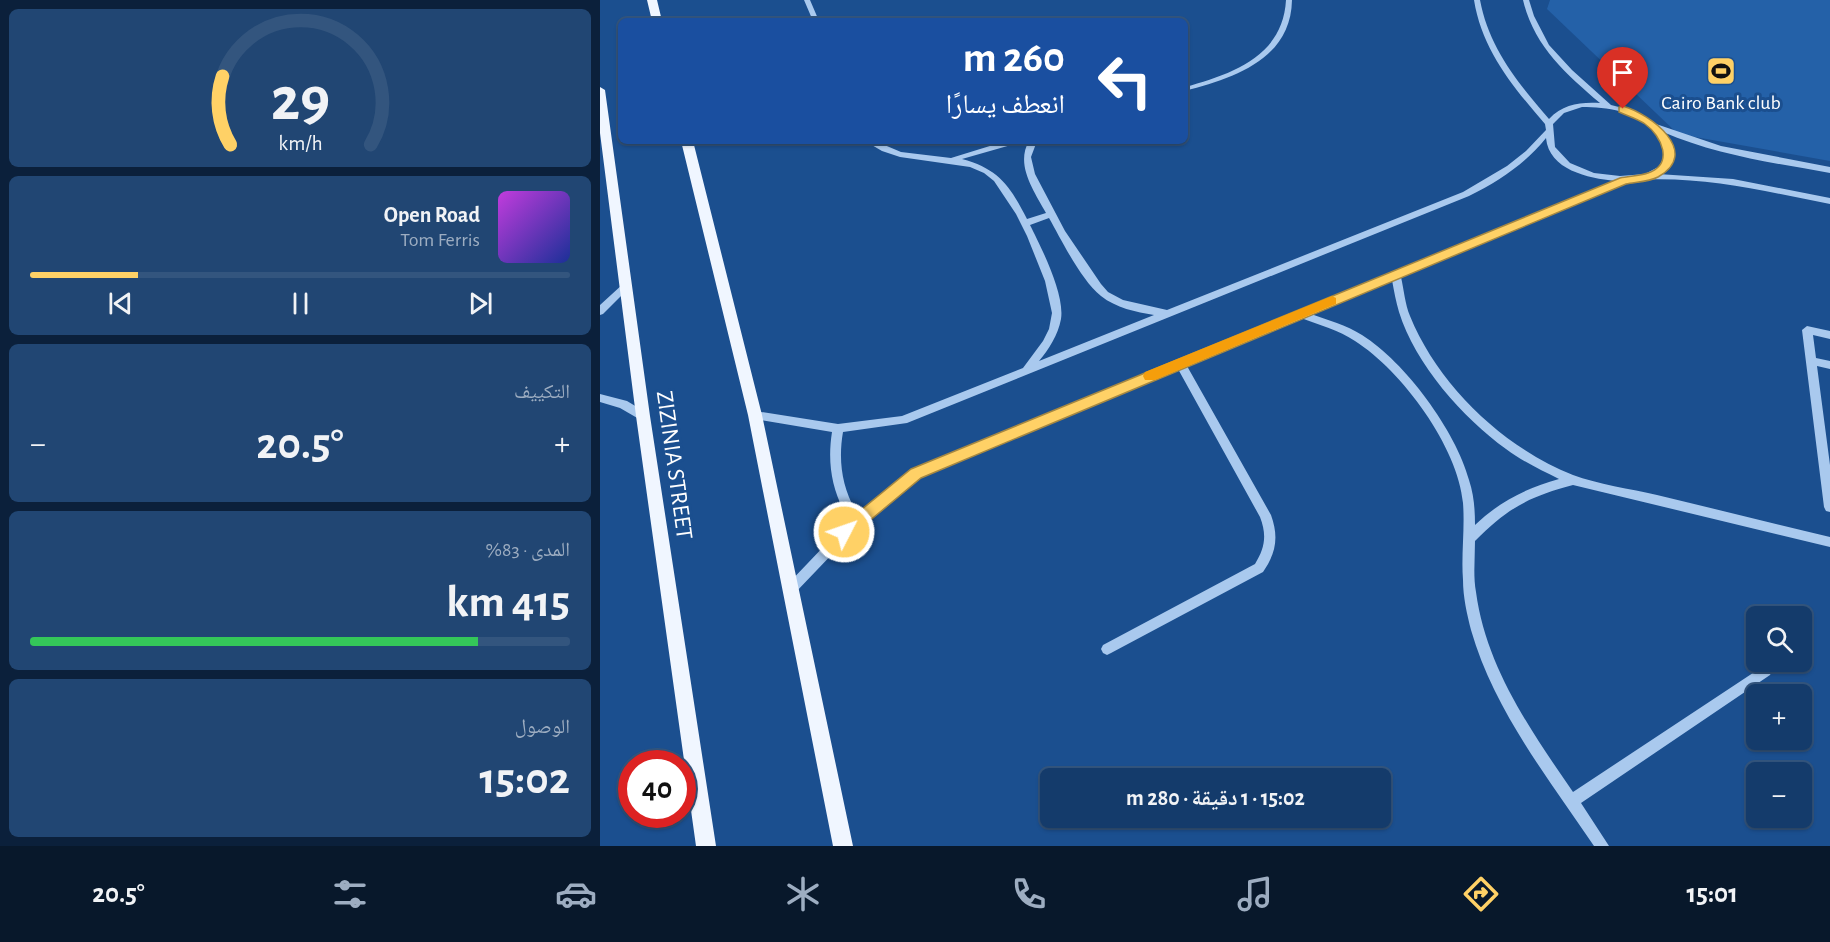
<!DOCTYPE html>
<html lang="ar">
<meta charset="utf-8">
<style>
body{margin:0;font-family:"Alegreya Sans","Noto Naskh Arabic",sans-serif;background:#214673;color:#f1f3f6;direction:rtl;height:100vh;display:flex;flex-direction:column;font-size:22px;white-space:nowrap}
*{box-sizing:border-box;margin:0}
p{font-size:20px;color:#9dadc1}
.icon{flex:none;width:33px;height:33px;fill:none;stroke:currentColor;stroke-width:2;stroke-linecap:round;stroke-linejoin:round}
.map{position:relative;flex:1;overflow:hidden;direction:ltr}
.side{display:flex;flex-direction:column;gap:9px;padding:9px;background:#0b203b;width:600px}
.side>*{flex:none}
.guide{position:absolute;left:18px;top:18px;width:570px;height:126px;border-radius:9px;box-shadow:0 2px 4px #0004,0 0 0 2px #33557e;direction:rtl;background:#1a4fa0;color:#fff;overflow:hidden}
.tools{position:absolute;left:1146px;top:606px;display:grid;gap:12px}
.tools a{display:grid;place-items:center;width:66px;height:66px;border-radius:9px;background:#143b6b;box-shadow:0 2px 4px #0004,0 0 0 2px #33557e;font-size:30px}
.speed{position:absolute;left:18px;top:750px;display:flex;gap:12px;font-size:30px;font-weight:700;text-align:center}
.speed>*{display:grid;place-content:center;width:78px;height:78px;border-radius:50%;background:#143b6b;box-shadow:0 2px 4px #0004,0 0 0 2px #33557e;line-height:1}
.speed .limit{border:9px solid #d22;background:#fff;color:#111}
.pin{position:absolute;display:grid;place-items:center;width:51px;height:51px;color:#fff;margin:-62px -26px;border-radius:50% 50% 50% 0;rotate:-45deg;box-shadow:0 0 6px #0007}
.pin .icon{rotate:45deg}
.me{position:absolute;width:66px;margin:-33px;rotate:49deg;stroke-linejoin:round;filter:drop-shadow(0 0 4px #0008)}
.turn{display:flex;align-items:center;gap:21px;height:126px;padding:0 24px;font-size:27px}
.turn .icon{width:78px;height:78px;stroke-width:2.5}
.turn b{display:block;font-size:42px;line-height:51px}
.big{font-size:45px;font-weight:700;line-height:1.1}
.side .card{flex:1;display:flex;flex-direction:column;justify-content:center;gap:9px;min-width:0;padding:0 21px;border-radius:9px;background:#214673}
.side .dial{align-items:center;gap:0}
.dial svg{height:156px;overflow:visible;fill:none;stroke:#33557e;stroke-width:7;stroke-linecap:round;text-anchor:middle}
.dial text{fill:#f1f3f6;stroke:none}
.song{display:flex;align-items:center;gap:18px}
.cover{width:72px;height:72px;border-radius:9px;background:linear-gradient(135deg,hsl(290 70% 55%),hsl(230 70% 35%))}
.played{height:6px;border-radius:3px;background:linear-gradient(90deg,#ffd166 20%,#33557e 20%)}
.keys{display:flex;justify-content:space-around;direction:ltr}
.heat{display:flex;justify-content:space-between;align-items:center;font-size:33px;direction:ltr}
.charge{height:9px;border-radius:4px;background:linear-gradient(90deg,#34c759 83%,#33557e 0)}
.trip{position:absolute;left:440px;top:768px;width:351px;height:60px;border-radius:9px;background:#143b6b;box-shadow:0 2px 4px #0004,0 0 0 2px #33557e;font-weight:700;line-height:60px;text-align:center;direction:rtl}
.menu{display:flex;height:96px;justify-content:space-around;align-items:center;background:#08182b;color:#9dadc1}
.menu .icon{width:42px;height:42px}
.menu .on{color:#ffd166}
.menu b{font-size:27px;color:#f1f3f6}
main{display:flex;flex:1;min-height:0}
.map>svg:first-child{display:block}
</style>
<main>
<div class="map">
<svg width="1230" height="846" viewBox="0 0 1230 846">
<rect width="100%" height="100%" fill="#1b4f8f"/>
<path fill="#2461a8" d="M 950,0 L 1230,0 L 1230,161 L 1078,134 L 947,9 Z"/>
<g fill="none" stroke-linecap="round" stroke-linejoin="round">
<path fill="#a9c9ee" fill-rule="evenodd" d="M 204,0 L 210,0 L 219,21 L 213,21 Z
M 686,0 L 692,0 C 691,60 633,78 585,91 L 585,87 C 631,74 683,57 686,0 Z
M 874,0 L 880,0 C 889,48 918,83 949,119 C 963,104 980,102 1000,103 C 965,73 934,46 923,0 L 929,0 L 934,16 L 949,45 L 972,70 L 1011,105 L 1035,111 L 1056,124 L 1121,146 L 1230,167 L 1230,173 C 1174,163 1116,155 1063,132 L 1075,151 L 1068,169 L 1058,174 L 1133,179 L 1230,198 L 1230,204 C 1164,191 1095,174 1027,181 L 801,277 C 804,290 805,304 810,316 C 838,385 904,448 973,475 C 997,484 1031,489 1057,495 C 1115,509 1172,523 1230,537 L 1230,547 L 973,485 C 928,497 908,508 875,541 C 875,558 873,575 876,592 C 886,667 931,731 973,792 L 1162,667 L 1166,665 L 1170,667 L 1172,671 L 1170,675 L 981,803 L 1009,846 L 994,846 C 948,778 894,710 871,630 C 867,614 863,597 863,580 C 861,555 865,529 863,503 C 858,447 802,371 755,341 C 739,330 719,325 701,318 L 587,366 L 671,515 C 679,537 676,553 663,572 L 511,653 L 507,655 L 503,653 L 501,649 L 503,645 L 655,564 C 665,548 667,535 660,517 L 578,369 L 320,476 L 260,525 L 194,594 L 190,596 L 186,594 L 184,590 L 186,586 L 249,520 C 232,492 227,464 232,432 L 155,419 L 151,418 L 150,415 L 151,412 L 155,411 L 238,424 L 302,416 L 423,368 L 443,341 L 449,329 L 452,313 L 445,281 L 427,236 L 416,214 L 394,181 L 384,173 L 370,167 L 300,157 L 282,151 L 265,141 L 275,141 L 301,152 L 351,158 L 406,141 L 419,141 L 418,143 L 362,159 C 399,169 410,186 427,219 L 446,213 C 434,191 415,165 429,141 L 437,141 L 431,157 L 435,174 L 465,231 L 501,284 L 508,292 L 523,300 L 567,310 L 863,192 L 907,166 L 926,151 L 946,130 L 945,124 C 913,87 882,50 874,0 ZM 982,107 C 1007,107 1036,111 1054,131 C 1059,136 1063,145 1067,151 L 1062,165 L 1045,174 L 1020,176 L 994,173 L 970,163 L 955,147 L 953,124 L 964,113 ZM 946,138 C 949,170 988,178 1015,181 L 312,470 L 257,513 C 242,488 238,461 243,432 L 307,423 L 869,196 C 899,181 925,164 946,138 ZM 449,218 C 462,241 481,280 501,296 C 516,308 536,312 554,315 L 439,361 C 449,349 458,335 461,319 C 465,294 441,247 430,225 ZM 792,280 C 794,291 796,302 799,312 C 815,364 863,418 906,449 C 922,461 941,470 959,479 C 926,488 899,502 875,525 C 875,510 874,495 869,480 C 856,431 805,362 762,335 C 746,325 728,320 711,314 Z
M 26,283 L 31,286 L 3,314 L 0,315 L 0,305 L 23,284 Z
M 1207,326 L 1230,331 L 1230,339 L 1213,335 L 1216,358 L 1230,361 L 1230,369 L 1217,366 L 1230,465 L 1230,512 L 1226,511 L 1224,507 L 1202,330 Z
M 0,394 L 27,401 L 47,413 L 48,416 L 47,419 L 39,419 L 20,408 L 0,402 Z"/>
<path fill="#f0f6ff" fill-rule="evenodd" d="M 47,0 L 57,0 L 62,21 L 52,21 Z
M 0,87 L 5,90 L 50,416 L 116,846 L 96,846 L 36,416 L 0,133 Z
M 81,141 L 93,141 L 162,415 L 253,846 L 233,846 L 148,415 Z"/>
</g>
<path fill="#ffd166" stroke="#a68842" stroke-width="1.5" d="M 1023,106 C 1050,114 1102,152 1058,177 C 1049,182 1036,182 1026,184 L 321,478 L 250,537 L 239,537 L 237,532 L 239,528 L 311,469 L 1020,178 C 1029,176 1039,176 1048,173 C 1074,164 1062,136 1045,124 C 1038,119 1028,116 1019,112 L 1019,107 Z"/>
<path fill="#f59e0b" d="M 732,296 L 736,298 L 736,304 L 555,380 L 545,380 L 543,376 L 545,372 Z"/>
<defs>
<g id="stadium-square" transform="scale(1.5)"><rect x="-9" y="-9" width="18" height="18" rx="4" fill="#ffd166" stroke="#1b4f8f"/><path d="M0-5a6.5 5 0 1 0 0 10a6.5 5 0 1 0 0-10ZM-3.5-1.8h7v3.6h-7Z" fill="#111"/></g>
</defs>
<g fill-rule="evenodd">
<use href="#stadium-square" x="1121" y="71"/>
</g>
<g text-anchor="middle" stroke-width="6" stroke-linejoin="round" paint-order="stroke">
<g font-size="20" fill="#fff" stroke="#1b4f8f">
<text x="1121" y="109">Cairo Bank club</text>
</g>
<g font-size="24" fill="#fff" stroke="#1b4f8f">
<text transform="translate(75 465) rotate(82)" y="8">ZIZINIA STREET</text>
</g>
</g>
</svg>
<div class="tools">
<a><svg class="icon" aria-label="search" viewBox="0 0 24 24"><circle cx="10" cy="10" r="6"/><path d="M15 15l6 6"/></svg></a>
<a>+</a>
<a>−</a>
</div>
<div class="speed"><div class="limit">40</div></div>
<div class="pin" style="left:1023px;top:109px;background:#d93025"><svg class="icon" aria-label="arrive" viewBox="0 0 24 24"><path d="M6 21V4h12l-3 4 3 4H6"/></svg></div>
<svg class="me" style="left:244px;top:532px" viewBox="-20 -20 40 40"><circle r="17" fill="#ffd166" stroke="#fff" stroke-width="3"/><path d="M0-11L8 9 0 5-8 9z" fill="#fff"/></svg>
<div class="trip">15:02 · 1 دقيقة · 280 m</div>
<div class="guide">
<div class="turn"><svg class="icon" aria-label="left" viewBox="0 0 24 24"><path d="M17 20v-9H6M10 6l-5 5 5 5"/></svg><div><b>260 m</b>انعطف يسارًا</div></div>
</div>
</div>
<section class="side">
<div class="card dial"><svg viewBox="0 0 100 80">
<path d="M14 69A42 42 0 1 1 86 69"/>
<path d="M14 69A42 42 0 0 1 10 34" stroke="#ffd166"/>
<text x="50" y="56" font-size="32" font-weight="700">29</text>
<text x="50" y="72" font-size="11">km/h</text>
</svg></div>
<div class="card">
<div class="song"><i class="cover"></i><div><b>Open Road</b><p>Tom Ferris</p></div></div>
<div class="played"></div>
<div class="keys"><svg class="icon" aria-label="previous" viewBox="0 0 24 24"><path d="M18 5L8 12l10 7zM5 5v14"/></svg><svg class="icon" aria-label="pause" viewBox="0 0 24 24"><path d="M8 5v14M16 5v14"/></svg><svg class="icon" aria-label="next" viewBox="0 0 24 24"><path d="M6 5l10 7-10 7zM19 5v14"/></svg></div>
</div>
<div class="card"><p>التكييف</p>
<div class="heat"><a>−</a><b class="big">20.5°</b><a>+</a></div>
</div>
<div class="card"><p>المدى · 83%</p><b class="big">415 km</b><div class="charge"></div></div>
<div class="card"><p>الوصول</p><b class="big">15:02</b></div>
</section>
</main>
<nav class="menu">
<b>15:01</b>
<svg class="icon on" aria-label="directions" viewBox="0 0 24 24"><path d="M12 3l9 9-9 9-9-9zM9 14v-3h6M13 9l2 2-2 2"/></svg>
<svg class="icon" aria-label="music" viewBox="0 0 24 24"><path d="M9 18V5l10-2v13"/><circle cx="6" cy="18" r="3"/><circle cx="16" cy="16" r="3"/></svg>
<svg class="icon" aria-label="phone" viewBox="0 0 24 24"><path d="M5 4h4l2 5-3 2q2 4 5 5l2-3 5 2v4C11 20 4 13 5 4z"/></svg>
<svg class="icon" aria-label="climate" viewBox="0 0 24 24"><path d="M12 3v18M4 7l16 10M4 17L20 7"/></svg>
<svg class="icon" aria-label="car" viewBox="0 0 24 24"><path d="M5 17H2v-5l4-1 3-4h7l3 4 3 1v5h-3M9 17h6M6 11h13"/><circle cx="7" cy="17" r="2"/><circle cx="17" cy="17" r="2"/></svg>
<svg class="icon" aria-label="filters" viewBox="0 0 24 24"><path d="M4 7h16M4 17h16"/><circle cx="9" cy="7" r="2"/><circle cx="15" cy="17" r="2"/></svg>
<b>20.5°</b>
</nav>
